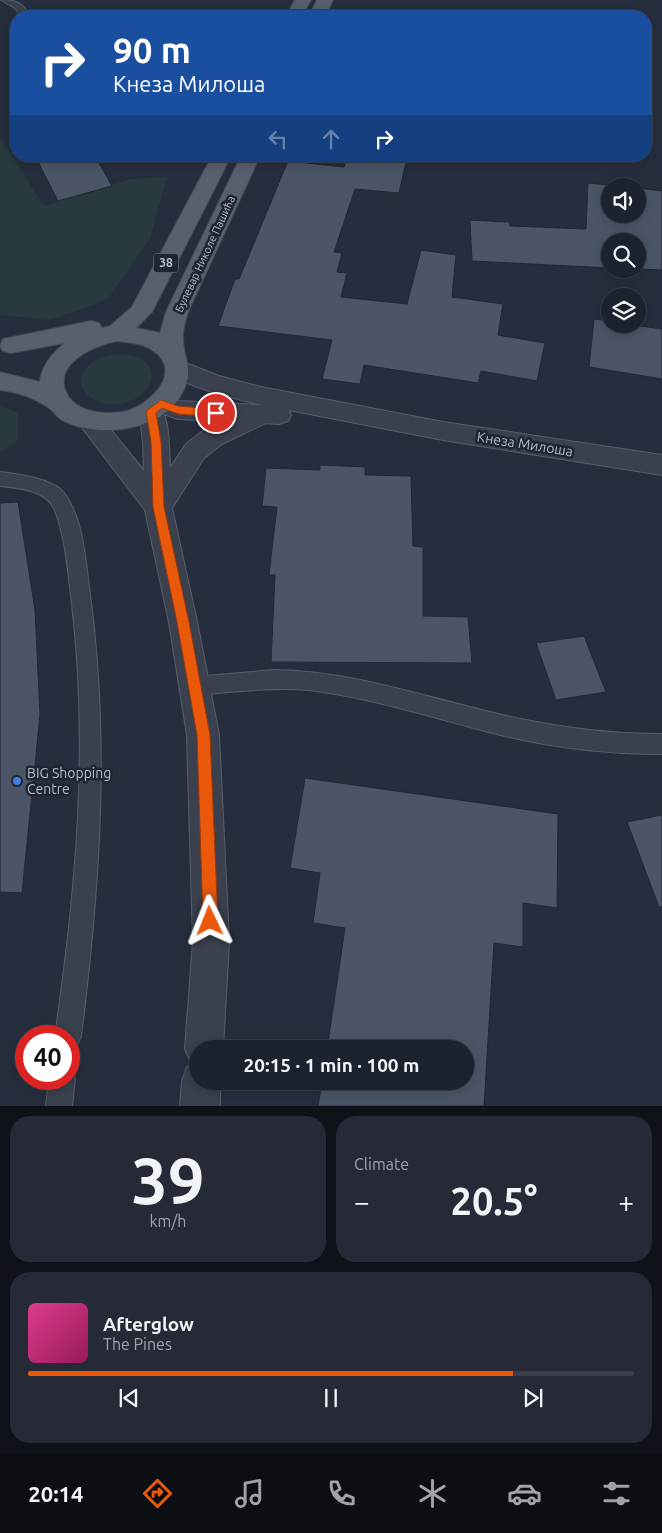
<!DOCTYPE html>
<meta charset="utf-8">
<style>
body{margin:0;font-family:Ubuntu,sans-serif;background:#252a36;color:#f1f3f6;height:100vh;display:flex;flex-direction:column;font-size:19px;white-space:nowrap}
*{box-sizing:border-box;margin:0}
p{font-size:16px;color:#a0a4aa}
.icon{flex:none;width:28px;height:28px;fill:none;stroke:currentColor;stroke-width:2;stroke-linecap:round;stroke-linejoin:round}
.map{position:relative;height:1106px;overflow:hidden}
.side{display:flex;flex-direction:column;gap:10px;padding:10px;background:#0f1319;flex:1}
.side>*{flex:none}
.top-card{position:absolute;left:10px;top:10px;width:642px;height:152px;border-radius:20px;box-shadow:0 2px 12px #0003,0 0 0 1px #3a3f4a;background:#1a4fa0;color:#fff;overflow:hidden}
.controls{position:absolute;left:601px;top:178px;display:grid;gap:10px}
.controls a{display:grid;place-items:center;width:45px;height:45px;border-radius:50%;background:#1c222e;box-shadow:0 2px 12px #0003,0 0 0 1px #3a3f4a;font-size:25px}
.speed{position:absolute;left:15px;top:1025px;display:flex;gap:10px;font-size:25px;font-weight:700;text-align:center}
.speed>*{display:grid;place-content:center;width:65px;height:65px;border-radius:50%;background:#1c222e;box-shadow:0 2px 12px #0003,0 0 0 1px #3a3f4a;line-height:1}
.speed .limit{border:8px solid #d22;background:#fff;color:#111}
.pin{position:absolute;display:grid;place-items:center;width:42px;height:42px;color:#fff;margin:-21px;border:2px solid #fff;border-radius:50%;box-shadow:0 1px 5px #0007}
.me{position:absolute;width:55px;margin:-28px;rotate:358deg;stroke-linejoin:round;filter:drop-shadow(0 0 4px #0008)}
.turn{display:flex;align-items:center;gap:18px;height:105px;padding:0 20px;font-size:22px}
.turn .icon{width:65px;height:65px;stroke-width:2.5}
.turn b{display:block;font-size:35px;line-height:42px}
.lanes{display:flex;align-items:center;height:48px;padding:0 20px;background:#0003;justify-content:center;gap:25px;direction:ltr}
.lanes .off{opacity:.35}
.big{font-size:38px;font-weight:700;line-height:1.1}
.side .widget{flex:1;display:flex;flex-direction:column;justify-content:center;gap:8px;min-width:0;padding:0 18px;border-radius:20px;background:#252a36}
.side .dial{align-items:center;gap:0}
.dial b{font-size:65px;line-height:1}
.song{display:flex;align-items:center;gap:15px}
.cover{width:60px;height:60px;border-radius:8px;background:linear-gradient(135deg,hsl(330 70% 55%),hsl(330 70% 35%))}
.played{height:5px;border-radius:2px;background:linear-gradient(90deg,#ea580c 80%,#3a3f4a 80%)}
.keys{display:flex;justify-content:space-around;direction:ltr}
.heat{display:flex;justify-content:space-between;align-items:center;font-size:28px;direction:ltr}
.side .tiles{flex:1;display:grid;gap:10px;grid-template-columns:1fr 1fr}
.widget:last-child{grid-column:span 2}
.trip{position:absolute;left:189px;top:1040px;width:285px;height:50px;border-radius:25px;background:#1c222e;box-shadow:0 2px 12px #0003,0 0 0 1px #3a3f4a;font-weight:700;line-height:50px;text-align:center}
.tab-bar{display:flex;height:80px;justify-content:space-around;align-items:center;background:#0b0e12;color:#a0a4aa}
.tab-bar .icon{width:35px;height:35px}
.tab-bar .current{color:#ea580c}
.tab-bar b{font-size:22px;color:#f1f3f6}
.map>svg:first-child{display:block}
</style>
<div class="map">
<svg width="662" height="1106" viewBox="0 0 662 1106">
<rect width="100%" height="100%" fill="#262e3d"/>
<path fill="#283a3e" d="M 0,137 L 44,206 L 131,179 L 167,177 L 150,238 L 108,299 L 51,320 L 0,315 Z
M 117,354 C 174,354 152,409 109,404 C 88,402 70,383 89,365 C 97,358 107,355 117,354 Z
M 0,405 L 18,413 L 18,440 L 0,452 Z"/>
<path fill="#4c5566" stroke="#212734" d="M 35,156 L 95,156 L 112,186 L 58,201 Z
M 347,156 L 406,162 L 399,193 L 355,189 L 334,252 L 342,253 L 337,272 L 347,273 L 341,297 L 407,304 L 421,250 L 456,255 L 452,297 L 503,304 L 498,335 L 545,343 L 537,381 L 481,371 L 478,383 L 364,365 L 360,384 L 322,379 L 332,340 L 218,326 L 235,279 L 239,279 L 288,161 L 344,167 Z
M 588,183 L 617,186 L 610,186 L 610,214 L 638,214 L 638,188 L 662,191 L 662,270 L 637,269 L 638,241 L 610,241 L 610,268 L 472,261 L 470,220 L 509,222 L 510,226 L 586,229 Z
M 594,319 L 610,321 L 610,324 L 627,324 L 662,329 L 662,379 L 589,367 Z
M 320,465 L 365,467 L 365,475 L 411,476 L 413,546 L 423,547 L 423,616 L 468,617 L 472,663 L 271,662 L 275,575 L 269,575 L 277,507 L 262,506 L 266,468 L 320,470 Z
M 18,502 L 35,610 L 40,715 L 22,893 L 0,892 L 0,503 Z
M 584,636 L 606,692 L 556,700 L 536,643 Z
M 305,778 L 558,814 L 557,908 L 523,903 L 523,947 L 494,943 L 484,1106 L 318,1106 L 322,1081 L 465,1081 L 465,1049 L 327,1049 L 345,928 L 313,923 L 320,873 L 290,868 Z
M 662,815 L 662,907 L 659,907 L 627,822 Z"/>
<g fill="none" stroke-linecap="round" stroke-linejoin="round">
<g stroke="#585e6b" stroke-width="2">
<path id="service" d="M 1,0 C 17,0 22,3 31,16 L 21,16 L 15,8 Z
M 0,472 C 17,474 52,478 64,493 C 83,518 85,557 89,587 C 110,739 100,885 81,1036 L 77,1045 L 69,1049 L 69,1036 L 55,1036 C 76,893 89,749 72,604 C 68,572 66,538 54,508 C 43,489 19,488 0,486 Z
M 275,670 C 348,671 419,695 490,712 C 547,726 603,734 662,734 L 662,754 C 603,754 546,747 489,732 C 430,717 369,697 308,690 C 270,687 232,692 194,695 L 187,693 L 184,686 L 187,679 L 194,677 Z
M 69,1069 L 71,1070 L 75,1079 L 72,1106 L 46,1106 L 49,1079 L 69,1079 Z"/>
</g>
<g stroke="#585e6b" stroke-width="2">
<path id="minor" d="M 178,360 L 219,376 L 261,387 L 443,422 L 662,455 L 662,475 L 443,440 L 289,410 L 291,415 L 288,421 L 279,424 L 178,419 L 152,410 L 149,404 L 152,398 L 161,395 L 179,401 L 262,405 C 241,400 177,386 166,368 L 170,362 Z"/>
</g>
<g stroke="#585e6b" stroke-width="2">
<path id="tertiary" d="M 151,402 L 160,405 C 170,423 169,448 170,468 L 186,444 L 204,430 L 263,405 L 272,408 L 275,414 L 272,420 L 222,444 L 204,458 L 172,508 L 197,622 L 219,735 L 229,941 L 223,1049 L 198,1049 L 198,1081 L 220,1081 L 220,1106 L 180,1106 L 182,1081 L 187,1067 L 195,1064 L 191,1062 L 185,1049 L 193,941 L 187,735 L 169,622 L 145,510 L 77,421 L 80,414 L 89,412 L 98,414 L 144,471 L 143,442 L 139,411 L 142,405 Z"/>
</g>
<g stroke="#434956" stroke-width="2">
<path id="primary" d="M 295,0 L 311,0 L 302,16 L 286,16 Z
M 317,0 L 333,0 L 325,16 L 309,16 Z
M 212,156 L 231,156 L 152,312 L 136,328 L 160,333 L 166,312 L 241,156 L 260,156 L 188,312 C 186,320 182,330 183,338 C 183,359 194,367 184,389 C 167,431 100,439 64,421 C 58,418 54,412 49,408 C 35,398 18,392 0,390 L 0,372 L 40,382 C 41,367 53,352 65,343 L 11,353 L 3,351 L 0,346 L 3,339 L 91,321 L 99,323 L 102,328 L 110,326 L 132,307 ZM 117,341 C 126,342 139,343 147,347 C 169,358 171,376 155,393 C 148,400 139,407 130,410 C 111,416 77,414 67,394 C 51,364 95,345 117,341 Z"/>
</g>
<use href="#service" fill="#3a404d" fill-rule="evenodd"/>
<use href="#minor" fill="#3a404d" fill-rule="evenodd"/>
<use href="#tertiary" fill="#3a404d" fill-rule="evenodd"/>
<use href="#primary" fill="#585f6d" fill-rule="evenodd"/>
</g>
<path fill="#ea580c" stroke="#983908" d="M 161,400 L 178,406 L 216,409 L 221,413 L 216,417 L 178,414 L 162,408 L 156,413 L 161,442 L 164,507 L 189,622 L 210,735 L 218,921 L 216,926 L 210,928 L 205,926 L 203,921 L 197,735 L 177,622 L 153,507 L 151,442 L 146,411 Z"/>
<circle fill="#3f7fe0" stroke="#1f2532" stroke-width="2" cx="17" cy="781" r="5"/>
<g text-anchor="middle" stroke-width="5" stroke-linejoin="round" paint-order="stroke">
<g font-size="11" fill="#b6bcc8" stroke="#1f2532">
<text transform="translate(205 254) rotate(-65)" y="4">Булевар Николе Пашића</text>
</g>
<rect fill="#1f2532" stroke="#898f9b" stroke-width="1" x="153.5" y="253.5" width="25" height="19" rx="4"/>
<g font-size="12" font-weight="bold" fill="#b6bcc8">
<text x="166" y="267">38</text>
</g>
<g font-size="14" fill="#b6bcc8" stroke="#1f2532">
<text transform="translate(525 444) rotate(9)" y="5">Кнеза Милоша</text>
</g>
<g font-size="14" fill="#b6bcc8" stroke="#1f2532" text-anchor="start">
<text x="27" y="778">BIG Shopping<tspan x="27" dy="16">Centre</tspan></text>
</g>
</g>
</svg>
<div class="controls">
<a><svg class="icon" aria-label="sound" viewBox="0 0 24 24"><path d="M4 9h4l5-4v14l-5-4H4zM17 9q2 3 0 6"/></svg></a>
<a><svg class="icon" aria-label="search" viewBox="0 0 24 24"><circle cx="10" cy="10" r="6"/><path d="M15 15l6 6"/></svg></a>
<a><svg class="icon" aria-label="layers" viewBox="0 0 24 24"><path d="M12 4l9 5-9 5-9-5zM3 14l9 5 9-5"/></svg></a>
</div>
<div class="speed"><div class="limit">40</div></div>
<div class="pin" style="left:216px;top:413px;background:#d93025"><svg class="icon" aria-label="arrive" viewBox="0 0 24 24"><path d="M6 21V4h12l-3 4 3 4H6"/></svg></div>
<svg class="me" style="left:210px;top:921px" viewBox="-20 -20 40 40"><path d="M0-17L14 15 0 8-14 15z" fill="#ea580c" stroke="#fff" stroke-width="4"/></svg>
<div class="trip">20:15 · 1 min · 100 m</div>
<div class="top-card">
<div class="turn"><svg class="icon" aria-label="right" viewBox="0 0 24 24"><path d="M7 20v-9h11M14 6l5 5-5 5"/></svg><div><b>90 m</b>Кнеза Милоша</div></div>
<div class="lanes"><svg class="icon off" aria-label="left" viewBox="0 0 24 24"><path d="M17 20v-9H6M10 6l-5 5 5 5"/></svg><svg class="icon off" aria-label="ahead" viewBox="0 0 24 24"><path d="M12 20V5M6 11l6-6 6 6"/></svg><svg class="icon" aria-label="right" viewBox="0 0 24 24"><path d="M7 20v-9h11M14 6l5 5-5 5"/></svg></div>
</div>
</div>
<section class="side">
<div class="tiles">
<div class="widget dial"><b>39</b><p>km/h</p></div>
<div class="widget"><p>Climate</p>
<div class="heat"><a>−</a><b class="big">20.5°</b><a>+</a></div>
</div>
<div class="widget">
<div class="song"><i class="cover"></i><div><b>Afterglow</b><p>The Pines</p></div></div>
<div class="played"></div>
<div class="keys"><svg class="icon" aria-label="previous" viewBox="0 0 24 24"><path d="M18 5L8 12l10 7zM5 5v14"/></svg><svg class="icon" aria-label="pause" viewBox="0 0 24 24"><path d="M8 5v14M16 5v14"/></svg><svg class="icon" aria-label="next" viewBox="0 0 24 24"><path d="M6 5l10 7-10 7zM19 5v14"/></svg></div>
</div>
</div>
</section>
<nav class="tab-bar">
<b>20:14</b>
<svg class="icon current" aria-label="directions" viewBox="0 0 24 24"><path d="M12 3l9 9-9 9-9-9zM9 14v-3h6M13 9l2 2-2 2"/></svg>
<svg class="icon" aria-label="music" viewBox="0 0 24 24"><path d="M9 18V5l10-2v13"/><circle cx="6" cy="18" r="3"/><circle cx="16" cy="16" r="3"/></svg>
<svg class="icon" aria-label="phone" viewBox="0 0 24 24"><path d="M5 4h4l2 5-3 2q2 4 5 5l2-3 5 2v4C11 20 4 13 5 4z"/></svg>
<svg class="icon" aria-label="climate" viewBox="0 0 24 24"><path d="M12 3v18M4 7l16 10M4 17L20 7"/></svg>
<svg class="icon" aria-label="car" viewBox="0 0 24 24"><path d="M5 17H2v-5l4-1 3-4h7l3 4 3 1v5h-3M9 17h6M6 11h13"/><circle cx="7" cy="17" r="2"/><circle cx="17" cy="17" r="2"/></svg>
<svg class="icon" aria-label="filters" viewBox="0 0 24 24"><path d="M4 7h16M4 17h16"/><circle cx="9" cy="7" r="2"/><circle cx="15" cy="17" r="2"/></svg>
</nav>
